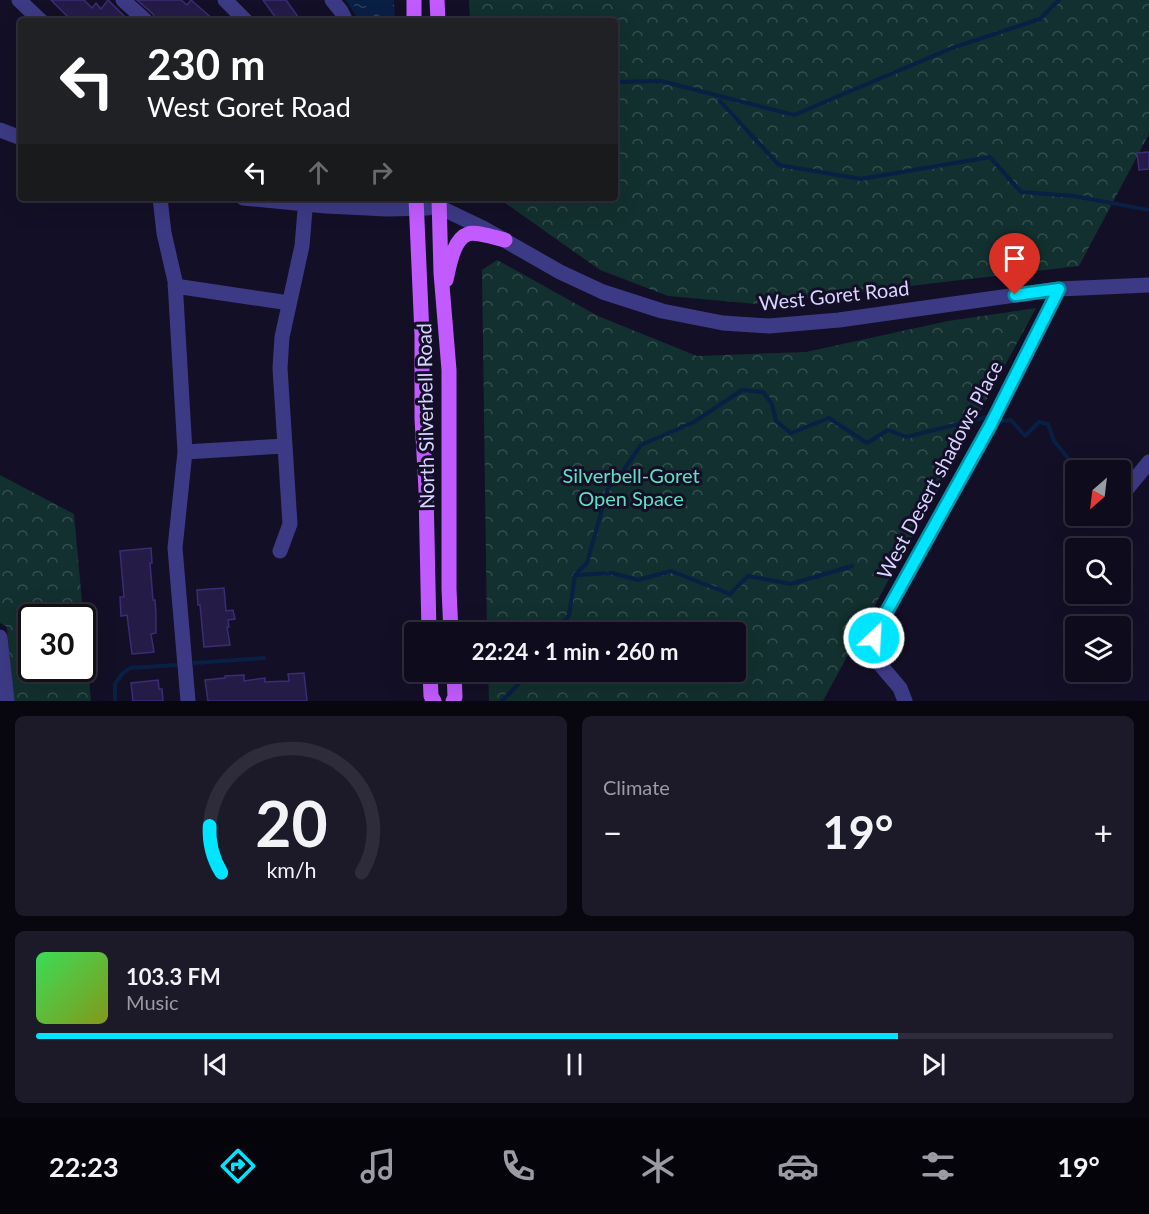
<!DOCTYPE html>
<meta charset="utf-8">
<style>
body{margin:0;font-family:Lato,sans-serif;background:#1c1929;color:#f1f3f6;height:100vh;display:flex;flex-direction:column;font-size:22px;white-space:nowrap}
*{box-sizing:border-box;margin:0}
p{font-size:20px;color:#9b9ba3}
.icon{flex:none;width:33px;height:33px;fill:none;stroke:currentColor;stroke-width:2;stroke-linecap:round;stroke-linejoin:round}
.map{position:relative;height:701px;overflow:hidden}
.sheet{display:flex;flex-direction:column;gap:15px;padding:15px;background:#08060f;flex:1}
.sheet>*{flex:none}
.banner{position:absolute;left:18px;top:18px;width:600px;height:183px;border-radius:6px;box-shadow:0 6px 24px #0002,0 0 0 2px #2e2b3b;background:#202124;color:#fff;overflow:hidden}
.needle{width:39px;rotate:208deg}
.fabs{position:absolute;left:1065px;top:460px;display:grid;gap:12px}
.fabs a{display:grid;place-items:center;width:66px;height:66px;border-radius:6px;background:#0e0b1c;box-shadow:0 6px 24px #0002,0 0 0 2px #2e2b3b;font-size:30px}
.speed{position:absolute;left:18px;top:604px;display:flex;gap:12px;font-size:30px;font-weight:700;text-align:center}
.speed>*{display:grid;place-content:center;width:78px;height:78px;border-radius:50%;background:#0e0b1c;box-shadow:0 6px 24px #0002,0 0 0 2px #2e2b3b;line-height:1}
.speed .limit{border:3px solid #111;border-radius:9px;background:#fff;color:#111}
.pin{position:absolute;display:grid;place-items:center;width:51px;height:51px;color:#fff;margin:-62px -26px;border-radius:50% 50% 50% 0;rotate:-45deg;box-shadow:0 0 6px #0007}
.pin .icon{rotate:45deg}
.me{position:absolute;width:66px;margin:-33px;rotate:25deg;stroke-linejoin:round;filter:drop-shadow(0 0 4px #0008)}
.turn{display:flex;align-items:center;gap:21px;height:126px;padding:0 30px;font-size:27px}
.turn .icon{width:78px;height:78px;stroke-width:2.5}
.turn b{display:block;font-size:42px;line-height:51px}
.lanes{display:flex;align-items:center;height:57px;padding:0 30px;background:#0003;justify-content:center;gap:30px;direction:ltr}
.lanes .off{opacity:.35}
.big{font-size:45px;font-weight:700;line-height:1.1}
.sheet .tile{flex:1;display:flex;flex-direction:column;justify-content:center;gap:9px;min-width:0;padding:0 21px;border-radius:9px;background:#1c1929}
.sheet .dial{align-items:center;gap:0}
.dial svg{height:156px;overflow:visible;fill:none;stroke:#2e2b3b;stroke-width:7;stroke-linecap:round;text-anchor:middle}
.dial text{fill:#f1f3f6;stroke:none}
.song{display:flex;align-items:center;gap:18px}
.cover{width:72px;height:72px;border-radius:9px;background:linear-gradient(135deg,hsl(130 70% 55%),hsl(70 70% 35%))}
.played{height:6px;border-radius:3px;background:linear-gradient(90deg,#00e5ff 80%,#2e2b3b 80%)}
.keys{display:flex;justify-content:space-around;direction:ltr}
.heat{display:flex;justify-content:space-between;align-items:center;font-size:33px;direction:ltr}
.sheet .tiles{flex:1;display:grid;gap:15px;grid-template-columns:1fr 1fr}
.tile:last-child{grid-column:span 2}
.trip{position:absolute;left:404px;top:622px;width:342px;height:60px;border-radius:6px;background:#0e0b1c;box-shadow:0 6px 24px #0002,0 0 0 2px #2e2b3b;font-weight:700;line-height:60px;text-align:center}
.menu{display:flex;height:96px;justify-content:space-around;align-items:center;background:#06040b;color:#9b9ba3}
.menu .icon{width:42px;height:42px}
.menu .selected{color:#00e5ff}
.menu b{font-size:27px;color:#f1f3f6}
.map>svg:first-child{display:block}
</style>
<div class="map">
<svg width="1149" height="701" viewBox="0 0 1149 701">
<defs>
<pattern id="park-crowns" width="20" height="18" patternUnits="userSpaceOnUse" patternTransform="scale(1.5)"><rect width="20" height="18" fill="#12302f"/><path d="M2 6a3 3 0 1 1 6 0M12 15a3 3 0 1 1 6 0" fill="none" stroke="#344d4e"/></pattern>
<pattern id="water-ripples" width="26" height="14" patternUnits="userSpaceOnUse" patternTransform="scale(1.5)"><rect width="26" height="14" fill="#0a1f44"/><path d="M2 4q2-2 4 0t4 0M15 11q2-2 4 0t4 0" fill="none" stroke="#2d3f60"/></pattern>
</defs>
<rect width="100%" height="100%" fill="#130f26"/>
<path fill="url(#park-crowns)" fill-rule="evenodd" d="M 469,0 L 1149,0 L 1149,134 L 1079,266 L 757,304 L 668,296 L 600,270 L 498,198 L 615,198 L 615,21 L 470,21 Z
M 497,260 L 598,316 L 697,356 L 806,352 L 948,321 L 1036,308 L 823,701 L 489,701 L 488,672 L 735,672 L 735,633 L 487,633 L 482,270 Z
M 0,475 L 74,514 L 91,701 L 13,701 L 7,627 L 0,623 ZM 32,618 L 82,618 L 82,669 L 32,669 Z"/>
<path fill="url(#water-ripples)" d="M 346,0 L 394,0 L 395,21 L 359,21 Z"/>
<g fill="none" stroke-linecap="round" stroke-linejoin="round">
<path stroke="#0a1f44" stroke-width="4" d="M 615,82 L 661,81 L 794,115 L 952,48 L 1040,19 L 1059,0
M 720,101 L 779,165 L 861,179 L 990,157 L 1021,192 L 1074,196 L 1149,210
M 1003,421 L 1011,420 L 1025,436 L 1039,422 L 1048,424 L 1054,441 L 1077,469
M 576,575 L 612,573 L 638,580 L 671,571 L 730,594 L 748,576 L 791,584 L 852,566
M 556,633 L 569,615 L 575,575 L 587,563 L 608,488 L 621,474 L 641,445 L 694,422 L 742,390 L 763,392 L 772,404 L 776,421 L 791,433 L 829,418 L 867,443 L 888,430 L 906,437 L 987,417
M 195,663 L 264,658
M 115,701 L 115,684 L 122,674 L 130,668 L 176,665
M 502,701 L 530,672"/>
</g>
<path fill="#241b47" stroke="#3b2d73" stroke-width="1.5" d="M 51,0 L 84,0 L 92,8 L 96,3 L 101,9 L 108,0 L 129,21 L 72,21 Z
M 137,0 L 181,0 L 187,5 L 191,0 L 215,21 L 156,21 L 153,14 Z
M 263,0 L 286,0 L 301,21 L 278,21 Z
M 1149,152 L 1149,169 L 1139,170 L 1137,153 Z
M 151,548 L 152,563 L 150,563 L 153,600 L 155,600 L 156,613 L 156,633 L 151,634 L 154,652 L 132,654 L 127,615 L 121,616 L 120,597 L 124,597 L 120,551 Z
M 224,588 L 226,611 L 233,610 L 235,619 L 228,620 L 229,627 L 227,627 L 230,645 L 204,647 L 200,605 L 198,605 L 197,590 Z
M 304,673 L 307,701 L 208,701 L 205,680 L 225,678 L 225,676 L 244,675 L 244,681 L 265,678 L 265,682 L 289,681 L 288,674 Z
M 158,680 L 159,689 L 162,689 L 163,701 L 133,701 L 131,683 Z"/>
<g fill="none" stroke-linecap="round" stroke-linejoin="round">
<path stroke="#3d3a85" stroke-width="15" d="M 19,0 L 41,21
M 123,0 L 146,21
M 225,0 L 246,21
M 332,0 L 341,11 L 346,21
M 0,130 L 21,138
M 160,198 L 164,233 L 175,281 L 185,452 L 175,548 L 188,701
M 243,198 L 326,206 L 387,209 L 428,208
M 414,198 L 439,207 L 483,228 L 560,272 L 603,292 L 662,311 L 723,323 L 769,326 L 839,320 L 1059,289 L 1149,285
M 175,286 L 289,303
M 185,452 L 285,446
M 1122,495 L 1149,462
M 280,551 L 290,524 L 280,368 L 282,337 L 302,246 L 306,198
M 0,637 L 7,701
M 905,701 L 900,688 L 877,661 L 874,638 L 887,611 L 991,424 L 1059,289"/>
<path stroke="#c25bff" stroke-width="15" d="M 414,0 L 414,21
M 437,0 L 438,21
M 416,198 L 422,335 L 422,418 L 426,490 L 429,633
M 439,198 L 441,273 L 449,370 L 449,589 L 451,633
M 446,280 C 449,267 453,239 468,234 C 476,231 496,238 505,240
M 430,672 L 431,696 L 434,701
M 453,701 L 455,697 L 454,672"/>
</g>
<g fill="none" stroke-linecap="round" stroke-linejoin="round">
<g stroke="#0095a6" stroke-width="15">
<path id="route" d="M 874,638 L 887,611 L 991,424 L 1059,289 L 1015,295"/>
</g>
<use href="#route" stroke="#00e5ff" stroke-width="10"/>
</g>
<g text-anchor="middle" stroke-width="6" stroke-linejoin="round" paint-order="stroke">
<g font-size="20" fill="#d9d4ff" stroke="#130f26">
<text transform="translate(834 296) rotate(-6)" y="7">West Goret Road</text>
<text transform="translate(426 416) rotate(-91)" y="7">North Silverbell Road</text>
<text transform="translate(940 470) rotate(-62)" y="7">West Desert shadows Place</text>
</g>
<g font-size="20" fill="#5fe0c0" stroke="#130f26">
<text x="631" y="483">Silverbell-Goret<tspan x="631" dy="23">Open Space</tspan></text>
</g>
</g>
</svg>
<div class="fabs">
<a><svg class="needle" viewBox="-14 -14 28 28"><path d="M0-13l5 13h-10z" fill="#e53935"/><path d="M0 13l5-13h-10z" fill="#9b9ba3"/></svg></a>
<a><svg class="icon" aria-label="search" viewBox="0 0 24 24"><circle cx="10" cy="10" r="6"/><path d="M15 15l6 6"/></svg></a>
<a><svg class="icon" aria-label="layers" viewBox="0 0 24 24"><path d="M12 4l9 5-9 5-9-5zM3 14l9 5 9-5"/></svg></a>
</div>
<div class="speed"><div class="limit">30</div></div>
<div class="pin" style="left:1015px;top:295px;background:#d93025"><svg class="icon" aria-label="arrive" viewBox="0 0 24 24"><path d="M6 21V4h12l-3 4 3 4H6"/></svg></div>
<svg class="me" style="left:874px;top:638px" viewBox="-20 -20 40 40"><circle r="17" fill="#00e5ff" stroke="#fff" stroke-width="3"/><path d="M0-11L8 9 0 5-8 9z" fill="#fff"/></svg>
<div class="trip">22:24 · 1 min · 260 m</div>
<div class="banner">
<div class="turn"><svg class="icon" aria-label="left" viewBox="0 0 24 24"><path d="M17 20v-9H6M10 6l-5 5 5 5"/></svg><div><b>230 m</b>West Goret Road</div></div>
<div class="lanes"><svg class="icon" aria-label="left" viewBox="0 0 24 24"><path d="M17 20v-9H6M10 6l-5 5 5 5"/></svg><svg class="icon off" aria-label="ahead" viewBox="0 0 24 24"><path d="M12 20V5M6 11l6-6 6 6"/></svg><svg class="icon off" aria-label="right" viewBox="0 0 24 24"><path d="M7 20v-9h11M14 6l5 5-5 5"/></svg></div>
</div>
</div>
<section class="sheet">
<div class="tiles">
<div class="tile dial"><svg viewBox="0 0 100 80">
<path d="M14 69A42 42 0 1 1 86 69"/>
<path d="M14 69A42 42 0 0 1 8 45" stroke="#00e5ff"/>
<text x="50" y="56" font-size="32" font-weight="700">20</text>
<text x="50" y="72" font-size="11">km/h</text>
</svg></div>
<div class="tile"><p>Climate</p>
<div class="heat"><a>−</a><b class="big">19°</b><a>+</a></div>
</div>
<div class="tile">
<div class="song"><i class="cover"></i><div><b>103.3 FM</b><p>Music</p></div></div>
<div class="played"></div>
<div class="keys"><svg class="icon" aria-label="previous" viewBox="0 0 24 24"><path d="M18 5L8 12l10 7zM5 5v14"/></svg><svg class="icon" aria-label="pause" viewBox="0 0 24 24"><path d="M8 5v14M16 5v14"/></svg><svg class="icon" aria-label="next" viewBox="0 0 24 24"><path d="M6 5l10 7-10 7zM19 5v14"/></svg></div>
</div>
</div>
</section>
<nav class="menu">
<b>22:23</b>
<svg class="icon selected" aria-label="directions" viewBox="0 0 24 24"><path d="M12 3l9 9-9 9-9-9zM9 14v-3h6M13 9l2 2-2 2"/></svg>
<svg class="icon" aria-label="music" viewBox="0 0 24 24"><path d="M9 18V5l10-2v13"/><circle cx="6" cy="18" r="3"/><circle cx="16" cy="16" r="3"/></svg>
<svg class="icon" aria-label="phone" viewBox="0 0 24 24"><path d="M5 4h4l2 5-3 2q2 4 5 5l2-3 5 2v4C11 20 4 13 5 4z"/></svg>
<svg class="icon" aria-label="climate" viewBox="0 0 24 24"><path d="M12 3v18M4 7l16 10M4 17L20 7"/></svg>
<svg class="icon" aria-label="car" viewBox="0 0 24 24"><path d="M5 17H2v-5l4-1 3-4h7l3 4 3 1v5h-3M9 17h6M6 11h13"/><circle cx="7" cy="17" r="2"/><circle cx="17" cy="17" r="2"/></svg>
<svg class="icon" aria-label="filters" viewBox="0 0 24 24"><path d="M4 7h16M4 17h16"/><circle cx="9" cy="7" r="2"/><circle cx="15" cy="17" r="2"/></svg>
<b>19°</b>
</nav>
